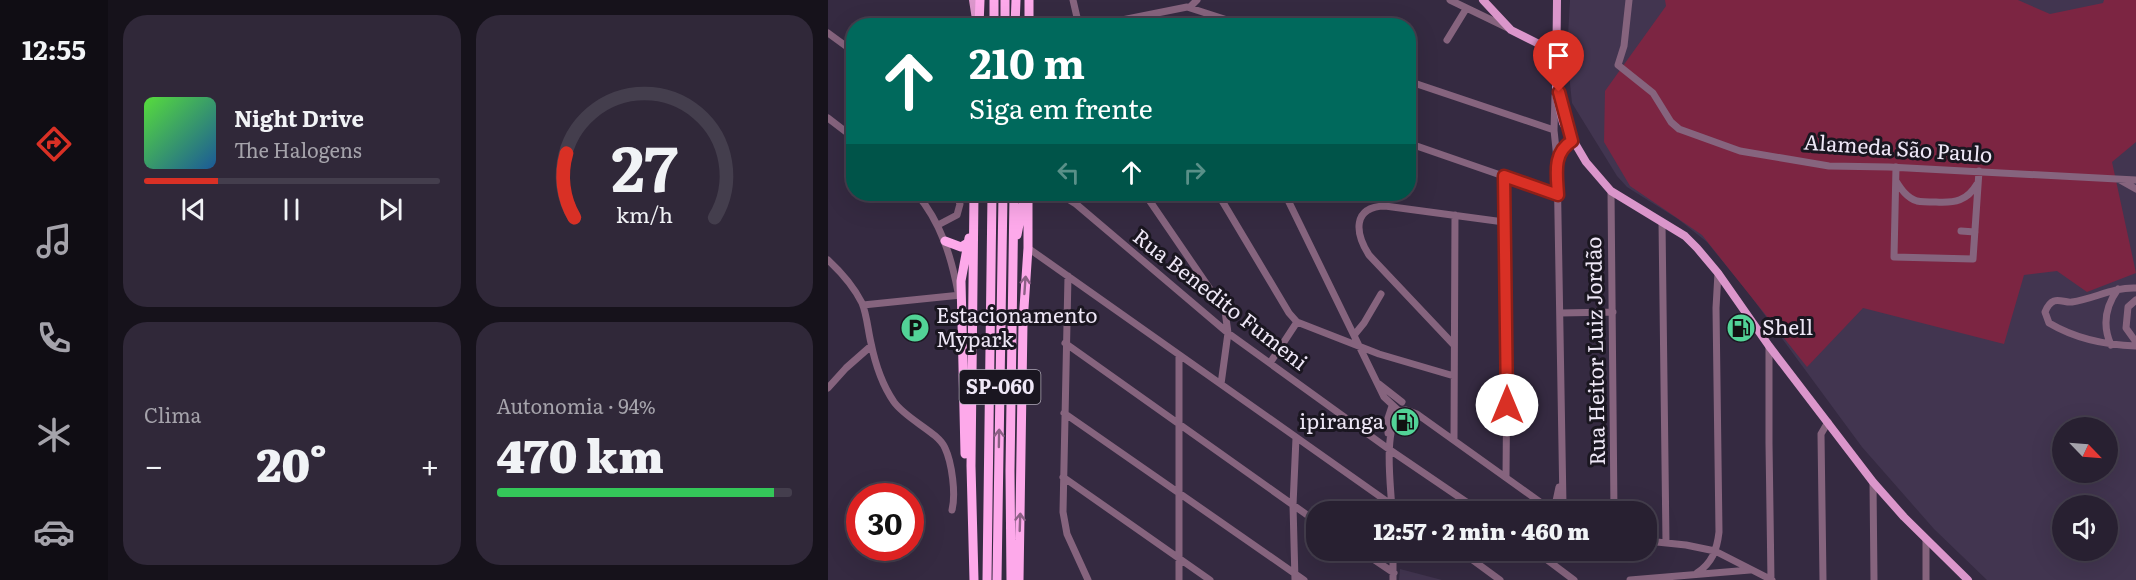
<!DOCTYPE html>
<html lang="pt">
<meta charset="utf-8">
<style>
body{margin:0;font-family:Literata,serif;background:#302839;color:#f1f3f6;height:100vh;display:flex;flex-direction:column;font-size:22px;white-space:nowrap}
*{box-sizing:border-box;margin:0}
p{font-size:20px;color:#a5a3ab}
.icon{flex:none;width:33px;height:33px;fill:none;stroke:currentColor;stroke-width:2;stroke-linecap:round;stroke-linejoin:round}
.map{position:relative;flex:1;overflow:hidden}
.sheet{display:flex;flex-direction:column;gap:15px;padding:15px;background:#16121b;width:720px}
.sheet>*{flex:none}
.top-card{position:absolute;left:18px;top:18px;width:570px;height:183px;border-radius:24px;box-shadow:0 6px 24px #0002,0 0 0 2px #443e4d;background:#00695c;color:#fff;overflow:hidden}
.needle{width:39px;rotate:115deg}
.buttons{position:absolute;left:1224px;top:417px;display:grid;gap:12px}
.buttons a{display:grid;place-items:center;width:66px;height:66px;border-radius:50%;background:#282031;box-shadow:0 6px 24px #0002,0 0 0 2px #443e4d;font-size:30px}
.speed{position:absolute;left:18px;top:483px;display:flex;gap:12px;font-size:30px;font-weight:700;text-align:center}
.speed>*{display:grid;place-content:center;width:78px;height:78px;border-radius:50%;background:#282031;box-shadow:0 6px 24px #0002,0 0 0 2px #443e4d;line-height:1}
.speed .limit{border:9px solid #d22;background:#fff;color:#111}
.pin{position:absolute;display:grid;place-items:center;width:51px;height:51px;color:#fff;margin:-62px -26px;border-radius:50% 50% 50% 0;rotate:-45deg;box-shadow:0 0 6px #0007}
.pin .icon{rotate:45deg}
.me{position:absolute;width:66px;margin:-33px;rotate:0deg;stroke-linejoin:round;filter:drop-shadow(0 0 4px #0008)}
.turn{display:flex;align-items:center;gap:21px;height:126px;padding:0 24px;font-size:27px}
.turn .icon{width:78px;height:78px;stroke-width:2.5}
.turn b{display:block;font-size:42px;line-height:51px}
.lanes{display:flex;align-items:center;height:57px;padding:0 24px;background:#0003;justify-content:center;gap:30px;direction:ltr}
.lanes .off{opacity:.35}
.big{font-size:45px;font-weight:800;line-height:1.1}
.sheet .widget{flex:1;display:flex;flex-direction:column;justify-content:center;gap:9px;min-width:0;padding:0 21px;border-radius:24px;background:#302839}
.sheet .dial{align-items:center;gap:0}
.dial svg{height:156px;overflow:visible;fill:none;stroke:#443e4d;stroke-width:7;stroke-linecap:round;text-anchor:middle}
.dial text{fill:#f1f3f6;stroke:none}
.song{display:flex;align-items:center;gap:18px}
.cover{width:72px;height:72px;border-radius:9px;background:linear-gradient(135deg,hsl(110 70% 55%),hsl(210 70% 35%))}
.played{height:6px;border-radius:3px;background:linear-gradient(90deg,#d93025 25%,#443e4d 25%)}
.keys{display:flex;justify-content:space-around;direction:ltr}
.heat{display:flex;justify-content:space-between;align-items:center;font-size:33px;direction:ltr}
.charge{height:9px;border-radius:4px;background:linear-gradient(90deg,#34c759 94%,#443e4d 0)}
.sheet .tiles{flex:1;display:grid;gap:15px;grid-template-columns:repeat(2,1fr)}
.trip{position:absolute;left:478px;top:501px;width:351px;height:60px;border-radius:24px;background:#282031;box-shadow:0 6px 24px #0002,0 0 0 2px #443e4d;font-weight:800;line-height:60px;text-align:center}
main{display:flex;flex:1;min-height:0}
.tabs{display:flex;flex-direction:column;width:108px;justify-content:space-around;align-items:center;background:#100d14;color:#a5a3ab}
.tabs .icon{width:42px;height:42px}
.tabs .current{color:#d93025}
.tabs b{font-size:27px;color:#f1f3f6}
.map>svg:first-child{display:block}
</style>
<main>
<nav class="tabs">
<b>12:55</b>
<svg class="icon current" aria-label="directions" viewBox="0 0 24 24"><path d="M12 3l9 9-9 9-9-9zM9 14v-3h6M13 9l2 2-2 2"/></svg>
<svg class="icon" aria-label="music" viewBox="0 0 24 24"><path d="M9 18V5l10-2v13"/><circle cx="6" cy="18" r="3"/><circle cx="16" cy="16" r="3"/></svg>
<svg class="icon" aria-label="phone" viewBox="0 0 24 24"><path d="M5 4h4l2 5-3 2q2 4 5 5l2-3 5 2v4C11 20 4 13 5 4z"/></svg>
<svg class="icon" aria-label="climate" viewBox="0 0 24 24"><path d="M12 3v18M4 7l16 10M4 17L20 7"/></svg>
<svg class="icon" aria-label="car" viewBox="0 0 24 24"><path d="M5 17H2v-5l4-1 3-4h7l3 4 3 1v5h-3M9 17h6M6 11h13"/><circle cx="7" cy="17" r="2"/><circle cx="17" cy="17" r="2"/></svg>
</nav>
<section class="sheet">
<div class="tiles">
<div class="widget">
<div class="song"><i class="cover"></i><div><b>Night Drive</b><p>The Halogens</p></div></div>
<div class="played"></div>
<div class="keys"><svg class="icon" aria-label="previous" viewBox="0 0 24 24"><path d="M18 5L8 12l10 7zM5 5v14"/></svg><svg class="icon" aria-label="pause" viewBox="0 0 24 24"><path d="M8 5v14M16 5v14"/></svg><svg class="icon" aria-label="next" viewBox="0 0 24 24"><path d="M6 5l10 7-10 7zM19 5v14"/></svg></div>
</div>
<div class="widget dial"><svg viewBox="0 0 100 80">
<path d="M14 69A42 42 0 1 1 86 69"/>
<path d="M14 69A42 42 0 0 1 10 36" stroke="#d93025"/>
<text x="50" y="56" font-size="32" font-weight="700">27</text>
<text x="50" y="72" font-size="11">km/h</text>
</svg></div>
<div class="widget"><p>Clima</p>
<div class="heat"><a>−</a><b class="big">20°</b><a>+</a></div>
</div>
<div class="widget"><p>Autonomia · 94%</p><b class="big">470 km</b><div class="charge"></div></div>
</div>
</section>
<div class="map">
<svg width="1308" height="580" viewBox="0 0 1308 580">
<rect width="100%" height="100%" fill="#352a41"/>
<path fill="#423550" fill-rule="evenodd" d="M 742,0 L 1308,0 L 1308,580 L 1159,580 L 1106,529 L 1034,447 L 922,295 L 879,242 L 850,219 L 799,187 L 789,176 L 744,103 L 739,54 ZM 1234,428 L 1280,428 L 1280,472 L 1234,472 ZM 1234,506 L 1280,506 L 1280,550 L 1234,550 Z
M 572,569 L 614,580 L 571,580 Z"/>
<path fill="#7c2542" d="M 837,0 L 1190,0 L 1222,14 L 1275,3 L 1276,0 L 1308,0 L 1308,142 L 1284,162 L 1308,273 L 1259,292 L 1229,271 L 1196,275 L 1176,344 L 1035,308 L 979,367 L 874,235 L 802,186 L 776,142 L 777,91 L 838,6 Z"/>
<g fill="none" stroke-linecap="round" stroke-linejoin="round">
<path stroke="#86647e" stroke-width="7" d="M 245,0 L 251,26
M 622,0 L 680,28
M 801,0 L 796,46 L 790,65 L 825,93 L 843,122 L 851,129 L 912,151 L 1001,166 L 1061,167 L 1308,180
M 362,7 L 369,0
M 264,26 L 359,7 L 418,26
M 0,33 L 26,52
M 619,40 L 638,9
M 580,81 L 726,130
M 727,96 L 726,130 L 729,159 L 735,505 L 733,512
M 0,118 L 26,138
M 580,143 L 730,195
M 730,157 L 736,146 L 744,141
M 1068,167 L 1066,257 L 1145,259 L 1151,171
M 676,176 L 679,357 L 678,477
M 1292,180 L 1308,189
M 1068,181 C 1073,189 1079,198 1089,201 C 1094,202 1102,202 1108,202 C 1127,203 1139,201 1149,184
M 783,191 L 786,512
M 89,194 C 113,223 123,256 130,292
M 232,194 L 248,204 L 400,333 L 562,450 L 653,512
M 317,194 L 397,311 L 400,333 L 393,384
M 390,194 L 461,313 L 469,322 L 551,354 L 626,376
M 457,194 L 556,397 L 571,411
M 834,222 L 838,543
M 110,225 L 129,215 L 132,204 L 128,194
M 1133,231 L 1147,232
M 200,248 L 574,512
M 0,260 C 13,272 26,287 34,303 C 39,315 40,331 43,343 C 47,363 55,386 66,402 C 79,420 110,432 117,448 C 124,463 128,494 124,510
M 240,276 L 235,512 L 239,534 L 260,580
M 1308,288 C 1285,287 1266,299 1244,302 C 1238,303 1232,299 1226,301 C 1221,303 1219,307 1217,312 L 1221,323 C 1248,339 1278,345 1308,346
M 1308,300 L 1300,307 L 1298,328 L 1308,342
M 35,305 L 133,295
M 733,313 L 785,312
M 527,334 L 536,323 L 553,294
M 237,343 L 489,522
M 626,345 L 541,255 C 527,233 524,207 557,206 L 676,222
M 1283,345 C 1274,325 1277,307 1290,289
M 941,346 L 941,443 L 943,580
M 442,363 L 469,322
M 551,384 L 574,402
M 0,388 L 18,368 L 43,346
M 571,411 L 578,410 L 589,414 L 726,512
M 236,413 L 476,580
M 560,433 L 560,418 L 564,406
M 626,439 L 627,215
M 235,477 L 382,580
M 1045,482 L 1046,580
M 728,501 L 731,487
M 564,512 C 563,484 555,435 571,411
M 819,541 L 858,545 L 887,551 L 944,580
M 532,550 L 566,573
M 631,550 L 672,580
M 706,550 L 746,580
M 869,573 C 884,563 889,550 891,532 L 888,308 L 890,273
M 351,580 L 351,355
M 467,580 L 465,505 L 468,438
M 565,580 L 565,550
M 802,580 L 922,570
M 995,580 L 993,434 L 1000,422
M 1098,580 L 1098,539"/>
<path stroke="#db96cb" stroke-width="8" d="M 145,0 L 149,26
M 655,0 L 683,30 L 717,47 L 727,59
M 729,0 L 728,93 L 735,123 L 758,162 L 783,191 L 857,236 L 869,248 L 890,273 L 941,346 L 1045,482 L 1076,517 L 1140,580"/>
<path stroke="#fda9ea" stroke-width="9" d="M 177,0 L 177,26
M 151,26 L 152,0
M 166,26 L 166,0
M 187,26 L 188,0
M 201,26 L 201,0
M 189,235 L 195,204
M 117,241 L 133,247 L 141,242
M 137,454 L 133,281 L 141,238
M 146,580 L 143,466 L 146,194
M 159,580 L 164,194
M 169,580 L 175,194
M 183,580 L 182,471 L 186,194
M 191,580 L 195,323 L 200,248 L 200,194"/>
</g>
<defs><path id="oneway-shaft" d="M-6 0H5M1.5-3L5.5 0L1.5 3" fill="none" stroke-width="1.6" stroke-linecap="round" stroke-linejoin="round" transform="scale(1.5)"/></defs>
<g stroke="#8c6085">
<use href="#oneway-shaft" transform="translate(197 285) rotate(-86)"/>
<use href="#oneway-shaft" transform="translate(171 438) rotate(-89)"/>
<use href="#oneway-shaft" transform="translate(192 522) rotate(-88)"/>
</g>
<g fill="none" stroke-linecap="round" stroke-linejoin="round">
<g stroke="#8d1f18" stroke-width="15">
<path id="route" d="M 679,405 L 676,176 L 730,195 C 729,175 724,153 744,141 L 731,92"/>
</g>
<use href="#route" stroke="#d93025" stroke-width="10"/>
</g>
<defs>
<g id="parking-disc" transform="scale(1.5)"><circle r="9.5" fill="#52d397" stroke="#1a1620"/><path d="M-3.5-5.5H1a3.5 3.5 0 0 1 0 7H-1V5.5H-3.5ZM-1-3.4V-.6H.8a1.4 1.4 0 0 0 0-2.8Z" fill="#111"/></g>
<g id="fuel-disc" transform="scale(1.5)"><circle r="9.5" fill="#52d397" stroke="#1a1620"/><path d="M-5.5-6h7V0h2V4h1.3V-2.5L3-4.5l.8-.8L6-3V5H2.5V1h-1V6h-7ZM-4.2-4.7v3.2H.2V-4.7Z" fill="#111"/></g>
</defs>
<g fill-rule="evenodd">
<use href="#parking-disc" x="87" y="328"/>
<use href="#fuel-disc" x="913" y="328"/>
<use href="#fuel-disc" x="577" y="422"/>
</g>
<g text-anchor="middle" stroke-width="6" stroke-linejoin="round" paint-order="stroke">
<rect fill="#1a1620" stroke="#aea8b6" stroke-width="1.5" x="131.5" y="370" width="81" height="34" rx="4.5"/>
<g font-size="20" font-weight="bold" fill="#eee7f6">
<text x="172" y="394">SP-060</text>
</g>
<g font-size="21" fill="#eee7f6" stroke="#1a1620">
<text transform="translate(1070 149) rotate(4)" y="7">Alameda São Paulo</text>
<text transform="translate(392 300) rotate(38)" y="7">Rua Benedito Fumeni</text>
<text transform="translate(768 351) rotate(-91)" y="7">Rua Heitor Luiz Jordão</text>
</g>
<g font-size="21" fill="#eee7f6" stroke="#1a1620" text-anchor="start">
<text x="108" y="323">Estacionamento<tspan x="108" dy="24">Mypark</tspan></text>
<text x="934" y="335">Shell</text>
<text x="556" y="429" text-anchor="end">ipiranga</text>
</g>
</g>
</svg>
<div class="buttons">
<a><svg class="needle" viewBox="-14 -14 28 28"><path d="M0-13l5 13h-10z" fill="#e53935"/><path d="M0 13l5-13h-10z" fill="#a5a3ab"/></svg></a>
<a><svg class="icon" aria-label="sound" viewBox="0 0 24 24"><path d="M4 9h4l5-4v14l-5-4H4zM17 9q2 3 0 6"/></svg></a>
</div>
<div class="speed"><div class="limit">30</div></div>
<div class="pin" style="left:731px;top:92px;background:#d93025"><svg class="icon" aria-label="arrive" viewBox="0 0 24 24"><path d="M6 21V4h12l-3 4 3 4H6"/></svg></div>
<svg class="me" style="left:679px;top:405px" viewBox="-20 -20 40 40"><circle r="19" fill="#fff"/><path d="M0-13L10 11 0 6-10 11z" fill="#d93025"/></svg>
<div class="trip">12:57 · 2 min · 460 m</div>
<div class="top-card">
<div class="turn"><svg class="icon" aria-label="ahead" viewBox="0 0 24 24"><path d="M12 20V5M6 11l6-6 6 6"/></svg><div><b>210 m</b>Siga em frente</div></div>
<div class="lanes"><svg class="icon off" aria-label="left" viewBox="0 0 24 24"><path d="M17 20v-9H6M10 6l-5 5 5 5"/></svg><svg class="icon" aria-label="ahead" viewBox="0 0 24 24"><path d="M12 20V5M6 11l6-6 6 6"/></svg><svg class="icon off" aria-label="right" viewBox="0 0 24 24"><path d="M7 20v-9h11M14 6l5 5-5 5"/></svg></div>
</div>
</div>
</main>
